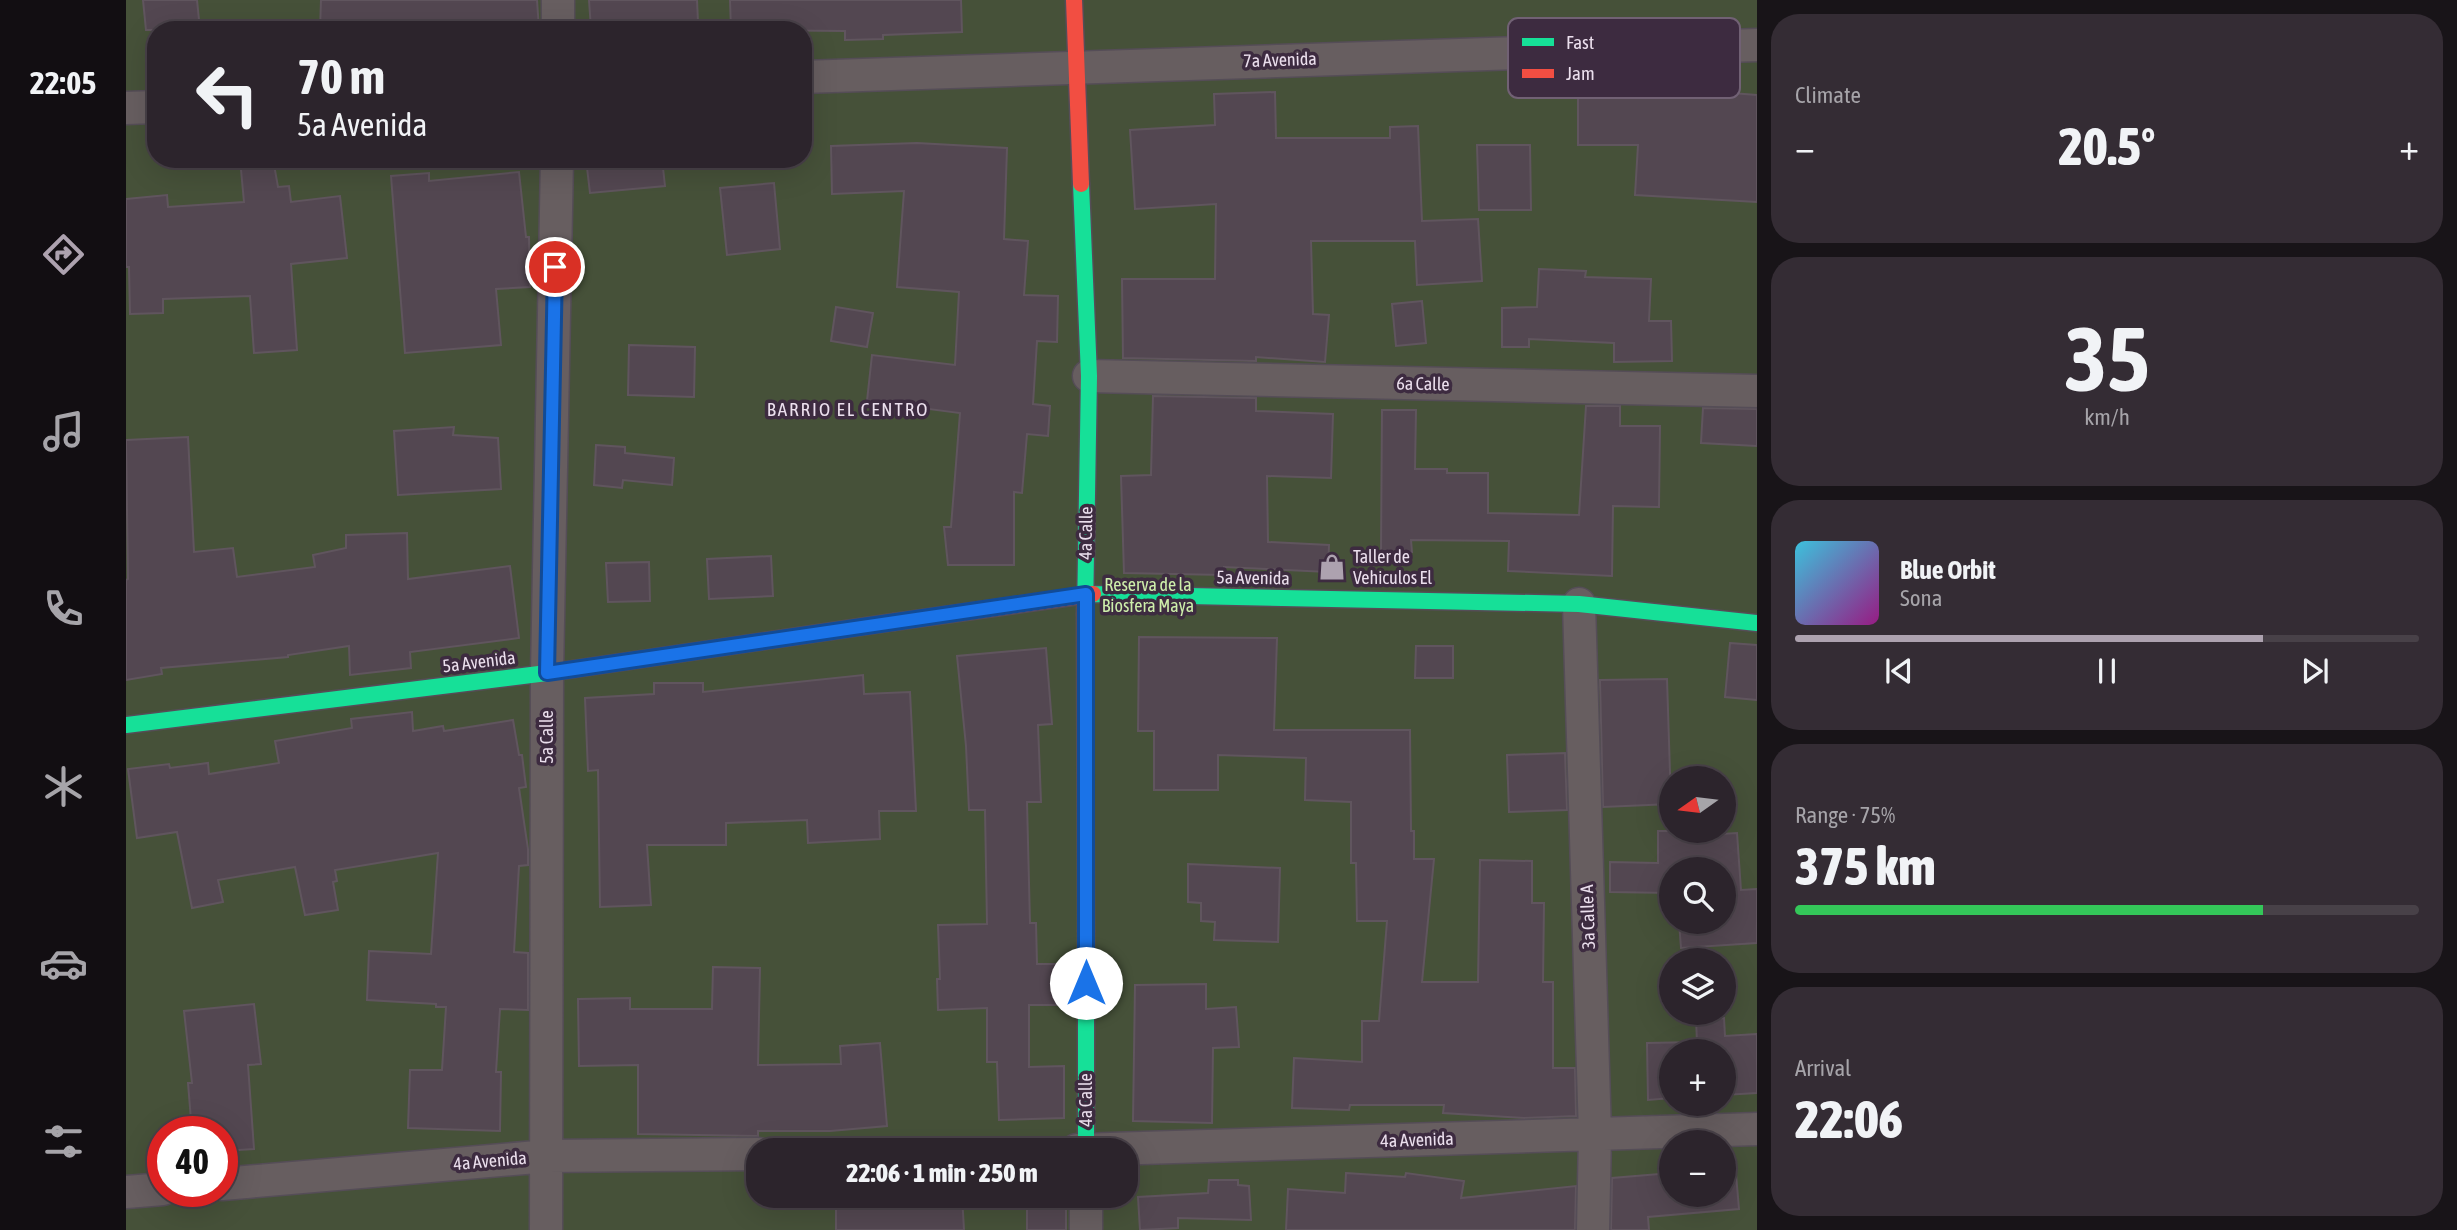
<!DOCTYPE html>
<meta charset="utf-8">
<style>
body{margin:0;font-family:"Asap Condensed",sans-serif;background:#342c34;color:#f1f3f6;height:100vh;display:flex;flex-direction:column;font-size:26px;white-space:nowrap}
*{box-sizing:border-box;margin:0}
p{font-size:23px;color:#a6a4a9}
.icon{flex:none;width:38px;height:38px;fill:none;stroke:currentColor;stroke-width:2;stroke-linecap:round;stroke-linejoin:round}
.map{position:relative;flex:1;overflow:hidden}
.side{display:flex;flex-direction:column;gap:14px;padding:14px;background:#181418;width:700px}
.side>*{flex:none}
.top-card{position:absolute;left:21px;top:21px;width:665px;height:147px;border-radius:28px;box-shadow:0 7px 28px #0002,0 0 0 2px #484148;background:#2c242c;color:#f1f3f6;overflow:hidden}
.needle{width:46px;rotate:256deg}
.fabs{position:absolute;left:1533px;top:766px;display:grid;gap:14px}
.fabs a{display:grid;place-items:center;width:77px;height:77px;border-radius:50%;background:#2c242c;box-shadow:0 7px 28px #0002,0 0 0 2px #484148;font-size:35px}
.speed{position:absolute;left:21px;top:1116px;display:flex;gap:14px;font-size:35px;font-weight:700;text-align:center}
.speed>*{display:grid;place-content:center;width:91px;height:91px;border-radius:50%;background:#2c242c;box-shadow:0 7px 28px #0002,0 0 0 2px #484148;line-height:1}
.speed .limit{border:10px solid #d22;background:#fff;color:#111}
.pin{position:absolute;display:grid;place-items:center;width:60px;height:60px;color:#fff;margin:-30px;border:4px solid #fff;border-radius:50%;box-shadow:0 2px 7px #0007}
.me{position:absolute;width:77px;margin:-38px;rotate:0deg;stroke-linejoin:round;filter:drop-shadow(0 0 5px #0008)}
.turn{display:flex;align-items:center;gap:24px;height:147px;padding:0 35px;font-size:32px}
.turn .icon{width:91px;height:91px;stroke-width:2.5}
.turn b{display:block;font-size:49px;line-height:60px}
.big{font-size:52px;font-weight:800;line-height:1.1}
.side .tile{flex:1;display:flex;flex-direction:column;justify-content:center;gap:10px;min-width:0;padding:0 24px;border-radius:28px;background:#342c34}
.side .dial{align-items:center;gap:0}
.dial b{font-size:91px;line-height:1}
.song{display:flex;align-items:center;gap:21px}
.cover{width:84px;height:84px;border-radius:10px;background:linear-gradient(135deg,hsl(190 70% 55%),hsl(310 70% 35%))}
.played{height:7px;border-radius:4px;background:linear-gradient(90deg,#ada2af 75%,#484148 75%)}
.keys{display:flex;justify-content:space-around;direction:ltr}
.heat{display:flex;justify-content:space-between;align-items:center;font-size:38px;direction:ltr}
.charge{height:10px;border-radius:5px;background:linear-gradient(90deg,#34c759 75%,#484148 0)}
.trip{position:absolute;left:620px;top:1138px;width:392px;height:70px;border-radius:28px;background:#2c242c;box-shadow:0 7px 28px #0002,0 0 0 2px #484148;font-weight:800;line-height:70px;text-align:center}
main{display:flex;flex:1;min-height:0}
.tab-bar{display:flex;flex-direction:column;width:126px;justify-content:space-around;align-items:center;background:#120e12;color:#a6a4a9}
.tab-bar .icon{width:49px;height:49px}
.tab-bar .selected{color:#ada2af}
.tab-bar b{font-size:32px;color:#f1f3f6}
.map>svg:first-child{display:block}
</style>
<main>
<nav class="tab-bar">
<b>22:05</b>
<svg class="icon selected" aria-label="directions" viewBox="0 0 24 24"><path d="M12 3l9 9-9 9-9-9zM9 14v-3h6M13 9l2 2-2 2"/></svg>
<svg class="icon" aria-label="music" viewBox="0 0 24 24"><path d="M9 18V5l10-2v13"/><circle cx="6" cy="18" r="3"/><circle cx="16" cy="16" r="3"/></svg>
<svg class="icon" aria-label="phone" viewBox="0 0 24 24"><path d="M5 4h4l2 5-3 2q2 4 5 5l2-3 5 2v4C11 20 4 13 5 4z"/></svg>
<svg class="icon" aria-label="climate" viewBox="0 0 24 24"><path d="M12 3v18M4 7l16 10M4 17L20 7"/></svg>
<svg class="icon" aria-label="car" viewBox="0 0 24 24"><path d="M5 17H2v-5l4-1 3-4h7l3 4 3 1v5h-3M9 17h6M6 11h13"/><circle cx="7" cy="17" r="2"/><circle cx="17" cy="17" r="2"/></svg>
<svg class="icon" aria-label="filters" viewBox="0 0 24 24"><path d="M4 7h16M4 17h16"/><circle cx="9" cy="7" r="2"/><circle cx="15" cy="17" r="2"/></svg>
</nav>
<div class="map">
<svg width="1631" height="1230" viewBox="0 0 1631 1230">
<rect width="100%" height="100%" fill="#3a303b"/>
<path fill="#465139" fill-rule="evenodd" d="M 0,0 L 1631,0 L 1631,1230 L 0,1230 ZM 30,30 L 677,30 L 677,159 L 30,159 ZM 1545,779 L 1598,779 L 1598,831 L 1545,831 ZM 1545,870 L 1598,870 L 1598,922 L 1545,922 ZM 1545,961 L 1598,961 L 1598,1013 L 1545,1013 ZM 1545,1052 L 1598,1052 L 1598,1104 L 1545,1104 ZM 37,1132 L 96,1132 L 96,1192 L 37,1192 ZM 1545,1143 L 1598,1143 L 1598,1195 L 1545,1195 ZM 632,1150 L 999,1150 L 999,1195 L 632,1195 Z"/>
<path fill="#534751" stroke="#60555e" stroke-width="2" d="M 17,0 L 71,0 L 74,30 L 20,30 Z
M 195,0 L 411,0 L 413,30 L 194,30 Z
M 463,0 L 571,0 L 572,22 L 465,29 Z
M 604,0 L 835,0 L 836,32 L 757,35 L 757,39 L 719,40 L 719,31 L 605,30 Z
M 1514,78 L 1568,81 L 1568,90 L 1631,95 L 1631,202 L 1509,195 L 1512,145 L 1452,145 L 1452,98 L 1513,98 Z
M 1149,92 L 1150,138 L 1264,138 L 1264,127 L 1292,126 L 1296,221 L 1352,219 L 1356,281 L 1291,285 L 1289,241 L 1185,241 L 1187,314 L 1203,315 L 1199,362 L 1130,357 L 1130,361 L 997,358 L 996,279 L 1089,279 L 1090,204 L 1009,209 L 1004,130 L 1089,125 L 1088,94 Z
M 791,143 L 881,148 L 878,239 L 902,241 L 898,295 L 932,296 L 931,342 L 911,341 L 907,404 L 924,406 L 922,436 L 901,434 L 896,493 L 888,492 L 888,565 L 822,565 L 818,527 L 825,527 L 834,413 L 741,401 L 746,355 L 829,365 L 833,292 L 771,287 L 778,191 L 706,194 L 705,146 Z
M 1351,145 L 1404,145 L 1405,210 L 1353,210 Z
M 114,159 L 147,159 L 152,187 L 163,186 L 165,202 L 214,196 L 221,258 L 165,264 L 171,350 L 128,353 L 124,296 L 37,299 L 37,313 L 4,314 L 3,267 L 0,267 L 0,199 L 41,195 L 42,207 L 118,202 Z
M 460,159 L 536,159 L 539,186 L 464,193 Z
M 393,172 L 400,237 L 403,237 L 404,287 L 370,289 L 375,345 L 279,353 L 265,176 L 303,173 L 303,181 Z
M 648,183 L 654,249 L 601,255 L 594,188 Z
M 1413,269 L 1460,271 L 1459,277 L 1525,279 L 1523,321 L 1545,321 L 1546,361 L 1488,362 L 1488,343 L 1403,339 L 1403,347 L 1376,347 L 1376,308 L 1411,307 Z
M 1296,301 L 1300,343 L 1270,346 L 1266,304 Z
M 710,307 L 747,313 L 741,347 L 705,341 Z
M 503,345 L 569,347 L 568,397 L 502,395 Z
M 1027,396 L 1130,398 L 1130,411 L 1207,414 L 1205,478 L 1141,476 L 1142,542 L 1203,545 L 1202,572 L 1098,567 L 1098,575 L 998,573 L 995,476 L 1025,475 Z
M 1460,406 L 1494,406 L 1494,426 L 1534,426 L 1533,507 L 1487,506 L 1486,576 L 1382,571 L 1383,541 L 1285,540 L 1286,552 L 1255,552 L 1256,410 L 1290,410 L 1289,469 L 1321,469 L 1321,473 L 1362,473 L 1362,513 L 1453,515 Z
M 1577,408 L 1631,409 L 1631,446 L 1575,443 Z
M 328,427 L 327,435 L 372,438 L 375,489 L 272,495 L 268,431 Z
M 62,437 L 68,552 L 107,548 L 111,577 L 189,567 L 187,555 L 220,548 L 220,535 L 281,533 L 282,579 L 384,566 L 393,638 L 284,652 L 285,668 L 224,675 L 223,646 L 162,655 L 162,657 L 35,668 L 36,674 L 0,680 L 0,580 L 2,579 L 0,440 Z
M 470,445 L 499,447 L 499,453 L 548,458 L 546,485 L 497,480 L 496,488 L 468,485 Z
M 645,556 L 647,596 L 583,599 L 581,559 Z
M 523,562 L 524,601 L 482,602 L 480,563 Z
M 1013,637 L 1151,638 L 1148,730 L 1284,730 L 1285,831 L 1288,831 L 1288,859 L 1308,859 L 1296,982 L 1352,982 L 1354,860 L 1406,861 L 1406,903 L 1418,903 L 1417,982 L 1427,982 L 1427,1068 L 1449,1068 L 1450,1116 L 1398,1118 L 1317,1113 L 1318,1105 L 1224,1105 L 1223,1110 L 1166,1108 L 1168,1058 L 1236,1062 L 1236,1021 L 1253,1021 L 1261,921 L 1231,921 L 1230,863 L 1225,863 L 1225,802 L 1179,800 L 1180,758 L 1092,755 L 1092,790 L 1028,790 L 1028,731 L 1012,731 Z
M 1604,643 L 1631,645 L 1631,700 L 1599,697 Z
M 1290,646 L 1327,646 L 1327,678 L 1289,678 Z
M 920,648 L 926,724 L 912,725 L 915,802 L 901,802 L 904,923 L 910,923 L 911,964 L 934,964 L 934,1005 L 903,1005 L 903,1067 L 938,1066 L 938,1118 L 873,1120 L 871,1062 L 861,1062 L 861,1008 L 812,1010 L 811,979 L 814,979 L 812,925 L 861,924 L 859,810 L 843,810 L 840,746 L 831,656 Z
M 737,675 L 738,694 L 784,692 L 790,811 L 753,811 L 754,839 L 682,843 L 681,820 L 600,823 L 600,845 L 521,845 L 525,905 L 474,907 L 472,770 L 462,771 L 459,698 L 528,694 L 528,683 L 577,683 L 577,692 Z
M 1541,679 L 1545,804 L 1477,807 L 1474,680 Z
M 286,712 L 287,731 L 317,726 L 318,731 L 387,720 L 393,755 L 396,755 L 400,787 L 393,788 L 402,849 L 402,865 L 393,866 L 388,952 L 402,953 L 402,1010 L 374,1009 L 370,1072 L 375,1072 L 374,1131 L 282,1128 L 284,1070 L 316,1070 L 320,1007 L 310,1007 L 310,1004 L 241,1000 L 243,951 L 305,954 L 312,853 L 209,870 L 211,881 L 207,882 L 212,910 L 179,915 L 169,867 L 92,880 L 97,902 L 66,908 L 51,832 L 11,838 L 2,769 L 43,764 L 44,768 L 82,763 L 83,774 L 153,763 L 149,741 L 226,728 L 225,719 Z
M 1439,753 L 1441,810 L 1383,812 L 1381,755 Z
M 1532,831 L 1561,831 L 1561,836 L 1611,833 L 1615,890 L 1631,889 L 1631,943 L 1555,948 L 1553,922 L 1598,922 L 1598,870 L 1545,870 L 1545,893 L 1484,892 L 1484,862 L 1532,863 Z
M 1062,864 L 1154,868 L 1152,942 L 1088,940 L 1089,922 L 1075,921 L 1075,903 L 1062,902 Z
M 587,967 L 634,968 L 632,1065 L 715,1064 L 714,1046 L 754,1043 L 761,1126 L 704,1131 L 632,1131 L 632,1136 L 512,1134 L 512,1065 L 453,1066 L 452,999 L 504,998 L 504,1009 L 586,1009 Z
M 1080,984 L 1080,1009 L 1110,1007 L 1113,1047 L 1087,1048 L 1086,1123 L 1007,1121 L 1009,985 Z
M 128,1004 L 135,1064 L 122,1065 L 128,1149 L 96,1151 L 96,1132 L 66,1132 L 62,1083 L 66,1083 L 58,1011 Z
M 1598,1018 L 1599,1036 L 1631,1034 L 1631,1093 L 1598,1095 L 1598,1052 L 1545,1052 L 1545,1098 L 1522,1100 L 1521,1043 L 1571,1042 L 1570,1019 Z
M 1220,1173 L 1279,1177 L 1280,1173 L 1338,1181 L 1335,1198 L 1450,1186 L 1449,1230 L 1160,1230 L 1162,1189 L 1219,1193 Z
M 1545,1173 L 1545,1195 L 1598,1195 L 1598,1175 L 1610,1174 L 1613,1209 L 1522,1217 L 1523,1230 L 1485,1230 L 1486,1178 Z
M 1083,1180 L 1112,1180 L 1112,1185 L 1123,1186 L 1125,1220 L 1052,1218 L 1052,1228 L 1014,1230 L 1012,1197 L 1082,1193 Z
M 836,1195 L 838,1230 L 710,1230 L 710,1196 Z
M 901,1195 L 940,1195 L 940,1230 L 901,1230 Z"/>
<g fill="none" stroke-linecap="round" stroke-linejoin="round">
<g stroke="#554d57" stroke-width="35">
<path id="street" d="M 432,0 L 432,30
M 677,77 L 1631,45
M 0,108 L 30,107
M 963,376 L 1631,391
M 1453,604 L 1469,1135 L 1467,1230
M 951,1150 L 1631,1129
M 96,1184 L 422,1156 L 632,1154
M 0,1192 L 37,1189
M 960,1195 L 960,1230
M 420,1230 L 421,673 L 431,159"/>
</g>
<g stroke="#554d57" stroke-width="19">
<path id="fast" d="M 955,184 L 963,376 L 959,614
M 967,594 L 1453,604 L 1631,623
M 0,725 L 421,673 L 768,622
M 960,931 L 960,1150"/>
</g>
<g stroke="#554d57" stroke-width="19">
<path id="jam" d="M 948,0 L 955,184
M 959,614 L 960,931
M 768,622 L 967,594"/>
</g>
<use href="#street" stroke="#675e60" stroke-width="32"/>
<use href="#fast" stroke="#16e098" stroke-width="16"/>
<use href="#jam" stroke="#f24e42" stroke-width="16"/>
</g>
<g fill="none" stroke-linecap="round" stroke-linejoin="round">
<g stroke="#114b97" stroke-width="18">
<path id="route" d="M 429,267 L 421,673 L 960,594 L 960,983"/>
</g>
<use href="#route" stroke="#1a73e8" stroke-width="12"/>
</g>
<defs>
<g id="shop-bare" transform="scale(2.1)"><path d="M-5-2.5h2.3a2.7 3.5 0 0 1 5.4 0H5L5.5 6h-11ZM-1.5-2.5h3a1.5 2.3 0 0 0-3 0Z" fill="#ada2af" stroke="#3d2b40" stroke-width="2.5" paint-order="stroke"/></g>
</defs>
<g fill-rule="evenodd">
<use href="#shop-bare" x="1206" y="567"/>
</g>
<g text-anchor="middle" stroke-width="7" stroke-linejoin="round" paint-order="stroke">
<g font-size="18" fill="#ebdfed" stroke="#3d2b40">
<text transform="translate(1154 60) rotate(-2)" y="6">7a Avenida</text>
<text transform="translate(1297 384) rotate(1)" y="6">6a Calle</text>
<text transform="translate(960 533) rotate(-89)" y="6">4a Calle</text>
<text transform="translate(1127 578) rotate(1)" y="6">5a Avenida</text>
<text transform="translate(353 662) rotate(-7)" y="6">5a Avenida</text>
<text transform="translate(421 737) rotate(-90)" y="6">5a Calle</text>
<text transform="translate(1462 917) rotate(-92)" y="6">3a Calle A</text>
<text transform="translate(960 1100) rotate(-90)" y="6">4a Calle</text>
<text transform="translate(1291 1140) rotate(-2)" y="6">4a Avenida</text>
<text transform="translate(364 1161) rotate(-5)" y="6">4a Avenida</text>
</g>
<g font-size="18" fill="#ebdfed" stroke="#3d2b40" text-anchor="start">
<text x="1227" y="563">Taller de<tspan x="1227" dy="21">Vehiculos El</tspan></text>
</g>
<g font-size="18" fill="#ceefab" stroke="#3d2b40">
<text x="1022" y="591">Reserva de la<tspan x="1022" dy="21">Biosfera Maya</tspan></text>
</g>
<g font-size="19" letter-spacing="2" fill="#ebdfed" stroke="#3d2b40">
<text x="722" y="416">BARRIO EL CENTRO</text>
</g>
</g>
<rect x="1382" y="18" width="232" height="80" rx="10" fill="#3d2b40" stroke="#716174" stroke-width="2"/>
<rect x="1396" y="38" width="32" height="8" fill="#16e098"/>
<rect x="1396" y="69" width="32" height="9" fill="#f24e42"/>
<g font-size="19" fill="#ebdfed">
<text x="1440" y="49">Fast</text>
<text x="1440" y="80">Jam</text>
</g>
</svg>
<div class="fabs">
<a><svg class="needle" viewBox="-14 -14 28 28"><path d="M0-13l5 13h-10z" fill="#e53935"/><path d="M0 13l5-13h-10z" fill="#a6a4a9"/></svg></a>
<a><svg class="icon" aria-label="search" viewBox="0 0 24 24"><circle cx="10" cy="10" r="6"/><path d="M15 15l6 6"/></svg></a>
<a><svg class="icon" aria-label="layers" viewBox="0 0 24 24"><path d="M12 4l9 5-9 5-9-5zM3 14l9 5 9-5"/></svg></a>
<a>+</a>
<a>−</a>
</div>
<div class="speed"><div class="limit">40</div></div>
<div class="pin" style="left:429px;top:267px;background:#d93025"><svg class="icon" aria-label="arrive" viewBox="0 0 24 24"><path d="M6 21V4h12l-3 4 3 4H6"/></svg></div>
<svg class="me" style="left:960px;top:983px" viewBox="-20 -20 40 40"><circle r="19" fill="#fff"/><path d="M0-13L10 11 0 6-10 11z" fill="#1a73e8"/></svg>
<div class="trip">22:06 · 1 min · 250 m</div>
<div class="top-card">
<div class="turn"><svg class="icon" aria-label="left" viewBox="0 0 24 24"><path d="M17 20v-9H6M10 6l-5 5 5 5"/></svg><div><b>70 m</b>5a Avenida</div></div>
</div>
</div>
<section class="side">
<div class="tile"><p>Climate</p>
<div class="heat"><a>−</a><b class="big">20.5°</b><a>+</a></div>
</div>
<div class="tile dial"><b>35</b><p>km/h</p></div>
<div class="tile">
<div class="song"><i class="cover"></i><div><b>Blue Orbit</b><p>Sona</p></div></div>
<div class="played"></div>
<div class="keys"><svg class="icon" aria-label="previous" viewBox="0 0 24 24"><path d="M18 5L8 12l10 7zM5 5v14"/></svg><svg class="icon" aria-label="pause" viewBox="0 0 24 24"><path d="M8 5v14M16 5v14"/></svg><svg class="icon" aria-label="next" viewBox="0 0 24 24"><path d="M6 5l10 7-10 7zM19 5v14"/></svg></div>
</div>
<div class="tile"><p>Range · 75%</p><b class="big">375 km</b><div class="charge"></div></div>
<div class="tile"><p>Arrival</p><b class="big">22:06</b></div>
</section>
</main>
